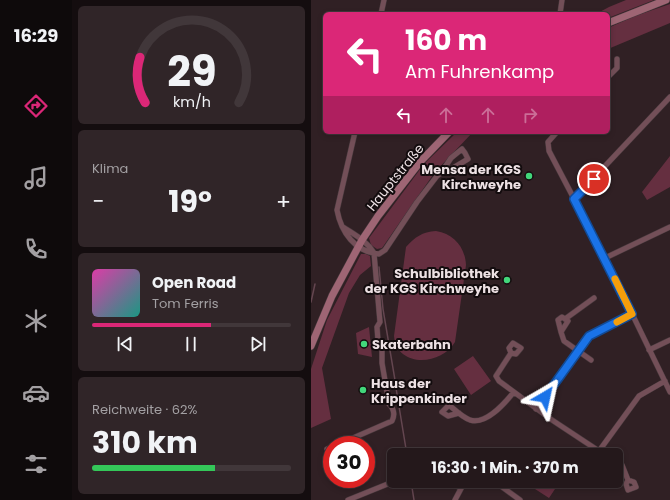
<!DOCTYPE html>
<html lang="de">
<meta charset="utf-8">
<style>
body{margin:0;font-family:Poppins,sans-serif;background:#302528;color:#f1f3f6;height:100vh;display:flex;flex-direction:column;font-size:15px;white-space:nowrap}
*{box-sizing:border-box;margin:0}
p{font-size:13px;color:#a3a0a3}
.icon{flex:none;width:22px;height:22px;fill:none;stroke:currentColor;stroke-width:2;stroke-linecap:round;stroke-linejoin:round}
.map{position:relative;flex:1;overflow:hidden}
.drawer{display:flex;flex-direction:column;gap:6px;padding:6px;background:#140d0f;width:239px}
.drawer>*{flex:none}
.top-card{position:absolute;left:12px;top:12px;width:287px;height:122px;border-radius:6px;box-shadow:0 2px 6px #0003,0 0 0 1px #41373a;background:#db2777;color:#fff;overflow:hidden}
.speed{position:absolute;left:12px;top:436px;display:flex;gap:8px;font-size:20px;font-weight:700;text-align:center}
.speed>*{display:grid;place-content:center;width:52px;height:52px;border-radius:50%;background:#24181b;box-shadow:0 2px 6px #0003,0 0 0 1px #41373a;line-height:1}
.speed .limit{border:6px solid #d22;background:#fff;color:#111}
.pin{position:absolute;display:grid;place-items:center;width:34px;height:34px;color:#fff;margin:-17px;border:2px solid #fff;border-radius:50%;box-shadow:0 1px 4px #0007}
.me{position:absolute;width:44px;margin:-22px;rotate:36deg;stroke-linejoin:round;filter:drop-shadow(0 0 3px #0008)}
.turn{display:flex;align-items:center;gap:14px;height:84px;padding:0 16px;font-size:18px}
.turn .icon{width:52px;height:52px;stroke-width:2.5}
.turn b{display:block;font-size:28px;line-height:34px}
.lanes{display:flex;align-items:center;height:38px;padding:0 16px;background:#0003;justify-content:center;gap:20px;direction:ltr}
.lanes .off{opacity:.35}
.big{font-size:30px;font-weight:700;line-height:1.1}
.drawer .tile{flex:1;display:flex;flex-direction:column;justify-content:center;gap:6px;min-width:0;padding:0 14px;border-radius:6px;background:#302528}
.drawer .dial{align-items:center;gap:0}
.dial svg{height:104px;overflow:visible;fill:none;stroke:#41373a;stroke-width:7;stroke-linecap:round;text-anchor:middle}
.dial text{fill:#f1f3f6;stroke:none}
.song{display:flex;align-items:center;gap:12px}
.cover{width:48px;height:48px;border-radius:6px;background:linear-gradient(135deg,hsl(320 70% 55%),hsl(170 70% 35%))}
.played{height:4px;border-radius:2px;background:linear-gradient(90deg,#db2777 60%,#41373a 60%)}
.keys{display:flex;justify-content:space-around;direction:ltr}
.heat{display:flex;justify-content:space-between;align-items:center;font-size:22px;direction:ltr}
.charge{height:6px;border-radius:3px;background:linear-gradient(90deg,#34c759 62%,#41373a 0)}
.trip{position:absolute;left:76px;top:448px;width:236px;height:40px;border-radius:6px;background:#24181b;box-shadow:0 2px 6px #0003,0 0 0 1px #41373a;font-weight:700;line-height:40px;text-align:center}
main{display:flex;flex:1;min-height:0}
.tabs{display:flex;flex-direction:column;width:72px;justify-content:space-around;align-items:center;background:#0e0a0b;color:#a3a0a3}
.tabs .icon{width:28px;height:28px}
.tabs .selected{color:#db2777}
.tabs b{font-size:18px;color:#f1f3f6}
.map>svg:first-child{display:block}
</style>
<main>
<nav class="tabs">
<b>16:29</b>
<svg class="icon selected" aria-label="directions" viewBox="0 0 24 24"><path d="M12 3l9 9-9 9-9-9zM9 14v-3h6M13 9l2 2-2 2"/></svg>
<svg class="icon" aria-label="music" viewBox="0 0 24 24"><path d="M9 18V5l10-2v13"/><circle cx="6" cy="18" r="3"/><circle cx="16" cy="16" r="3"/></svg>
<svg class="icon" aria-label="phone" viewBox="0 0 24 24"><path d="M5 4h4l2 5-3 2q2 4 5 5l2-3 5 2v4C11 20 4 13 5 4z"/></svg>
<svg class="icon" aria-label="climate" viewBox="0 0 24 24"><path d="M12 3v18M4 7l16 10M4 17L20 7"/></svg>
<svg class="icon" aria-label="car" viewBox="0 0 24 24"><path d="M5 17H2v-5l4-1 3-4h7l3 4 3 1v5h-3M9 17h6M6 11h13"/><circle cx="7" cy="17" r="2"/><circle cx="17" cy="17" r="2"/></svg>
<svg class="icon" aria-label="filters" viewBox="0 0 24 24"><path d="M4 7h16M4 17h16"/><circle cx="9" cy="7" r="2"/><circle cx="15" cy="17" r="2"/></svg>
</nav>
<section class="drawer">
<div class="tile dial"><svg viewBox="0 0 100 80">
<path d="M14 69A42 42 0 1 1 86 69"/>
<path d="M14 69A42 42 0 0 1 10 34" stroke="#db2777"/>
<text x="50" y="56" font-size="32" font-weight="700">29</text>
<text x="50" y="72" font-size="11">km/h</text>
</svg></div>
<div class="tile"><p>Klima</p>
<div class="heat"><a>−</a><b class="big">19°</b><a>+</a></div>
</div>
<div class="tile">
<div class="song"><i class="cover"></i><div><b>Open Road</b><p>Tom Ferris</p></div></div>
<div class="played"></div>
<div class="keys"><svg class="icon" aria-label="previous" viewBox="0 0 24 24"><path d="M18 5L8 12l10 7zM5 5v14"/></svg><svg class="icon" aria-label="pause" viewBox="0 0 24 24"><path d="M8 5v14M16 5v14"/></svg><svg class="icon" aria-label="next" viewBox="0 0 24 24"><path d="M6 5l10 7-10 7zM19 5v14"/></svg></div>
</div>
<div class="tile"><p>Reichweite · 62%</p><b class="big">310 km</b><div class="charge"></div></div>
</section>
<div class="map">
<svg width="359" height="500" viewBox="0 0 359 500">
<rect width="100%" height="100%" fill="#302024"/>
<path fill="#652f40" d="M 315,0 L 343,0 L 297,18 L 297,14 L 285,14 L 298,7 Z
M 359,4 L 359,23 L 297,49 L 297,28 L 324,16 Z
M 146,132 L 162,132 L 124,172 L 71,248 L 66,249 L 60,245 L 58,238 L 113,164 Z
M 359,156 L 359,187 L 336,200 L 331,192 Z
M 125,231 C 143,234 154,247 155,265 L 144,342 C 130,366 86,368 83,336 L 95,247 C 104,237 111,232 125,231 Z
M 50,254 L 55,254 L 59,256 L 60,266 L 49,275 L 38,293 L 11,368 L 20,419 L 0,428 L 0,369 L 16,320 Z
M 58,327 L 61,357 L 47,354 L 45,333 Z
M 162,356 L 180,381 L 160,395 L 143,369 Z
M 229,481 L 233,481 L 244,489 L 238,498 L 224,489 Z"/>
<g fill="none" stroke-linecap="round" stroke-linejoin="round">
<path stroke="#644650" stroke-width="1.5" d="M 68,267 L 72,309 L 84,380
M 0,302 L 4,284
M 84,382 L 96,455
M 100,481 L 103,500"/>
<g stroke="#4a3b3f" stroke-width="6">
<path id="minor" d="M 70,14 L 73,0
M 249,14 L 251,0
M 297,77 L 306,68 L 306,59
M 44,132 L 26,210 C 30,232 44,252 68,254 L 74,250 L 106,202 L 126,176 L 130,173 L 140,158 L 151,149 L 154,153 L 157,159 L 142,168 L 130,173
M 246,132 L 237,142 L 238,151 L 294,258 L 359,392
M 263,199 L 359,97
M 294,258 L 359,227
M 254,319 L 283,298
M 250,332 L 247,320 L 251,317 L 257,321 L 250,332 L 253,341 L 280,360
M 338,350 L 359,340
M 200,353 L 198,348 L 202,343 L 210,348 L 205,354 L 200,353 L 185,376 L 188,381 L 241,420 L 294,455
M 225,409 L 278,336 L 321,314
M 148,413 L 137,416 L 131,412 L 138,405 C 144,410 151,417 159,420 C 175,425 193,404 202,393
M 26,445 L 81,421 C 84,415 83,409 78,404 L 71,363 L 71,349 L 67,341 L 66,327 L 69,322 L 63,253 C 56,241 44,235 32,227
M 16,449 L 21,447
M 288,451 L 328,396 L 354,381
M 305,462 L 311,465 L 317,480 L 323,482 L 325,487 L 317,490 L 315,484 L 317,480
M 139,481 L 149,488
M 183,481 L 209,500
M 37,500 L 84,481
M 144,500 L 154,481"/>
</g>
<g stroke="#4a3b3f" stroke-width="8">
<path id="secondary" d="M 297,23 L 355,0
M 0,346 L 21,296 L 51,240 L 67,216 L 109,162 L 138,132"/>
</g>
<use href="#minor" stroke="#734f58" stroke-width="5"/>
<use href="#secondary" stroke="#9e6574" stroke-width="7"/>
</g>
<g fill="none" stroke-linecap="round" stroke-linejoin="round">
<g stroke="#114b97" stroke-width="10">
<path id="route" d="M 234,397 L 278,336 L 321,314 L 263,199 L 283,179"/>
</g>
<use href="#route" stroke="#1a73e8" stroke-width="7"/>
<path stroke="#f59e0b" stroke-width="7" d="M 304,279 L 321,314 L 306,322"/>
</g>
<g fill="#42d77b" stroke="#130c0e" stroke-width="1.5">
<circle cx="218" cy="176" r="4"/>
<circle cx="196" cy="280" r="4"/>
<circle cx="53" cy="344" r="4"/>
<circle cx="52" cy="390" r="4"/>
</g>
<g text-anchor="middle" stroke-width="4" stroke-linejoin="round" paint-order="stroke">
<g font-size="13" font-weight="bold" fill="#ede1e4" stroke="#130c0e" text-anchor="end">
<text x="210" y="174">Mensa der KGS<tspan x="210" dy="15">Kirchweyhe</tspan></text>
<text x="188" y="278">Schulbibliothek<tspan x="188" dy="15">der KGS Kirchweyhe</tspan></text>
<text x="61" y="349" text-anchor="start">Skaterbahn</text>
<text x="60" y="388" text-anchor="start">Haus der<tspan x="60" dy="15">Krippenkinder</tspan></text>
</g>
<g font-size="13" fill="#ede1e4" stroke="#130c0e">
<text transform="translate(84 177) rotate(-51)" y="5">Hauptstraße</text>
</g>
</g>
</svg>
<div class="speed"><div class="limit">30</div></div>
<div class="pin" style="left:283px;top:179px;background:#d93025"><svg class="icon" aria-label="arrive" viewBox="0 0 24 24"><path d="M6 21V4h12l-3 4 3 4H6"/></svg></div>
<svg class="me" style="left:234px;top:397px" viewBox="-20 -20 40 40"><path d="M0-17L14 15 0 8-14 15z" fill="#1a73e8" stroke="#fff" stroke-width="4"/></svg>
<div class="trip">16:30 · 1 Min. · 370 m</div>
<div class="top-card">
<div class="turn"><svg class="icon" aria-label="left" viewBox="0 0 24 24"><path d="M17 20v-9H6M10 6l-5 5 5 5"/></svg><div><b>160 m</b>Am Fuhrenkamp</div></div>
<div class="lanes"><svg class="icon" aria-label="left" viewBox="0 0 24 24"><path d="M17 20v-9H6M10 6l-5 5 5 5"/></svg><svg class="icon off" aria-label="ahead" viewBox="0 0 24 24"><path d="M12 20V5M6 11l6-6 6 6"/></svg><svg class="icon off" aria-label="ahead" viewBox="0 0 24 24"><path d="M12 20V5M6 11l6-6 6 6"/></svg><svg class="icon off" aria-label="right" viewBox="0 0 24 24"><path d="M7 20v-9h11M14 6l5 5-5 5"/></svg></div>
</div>
</div>
</main>
